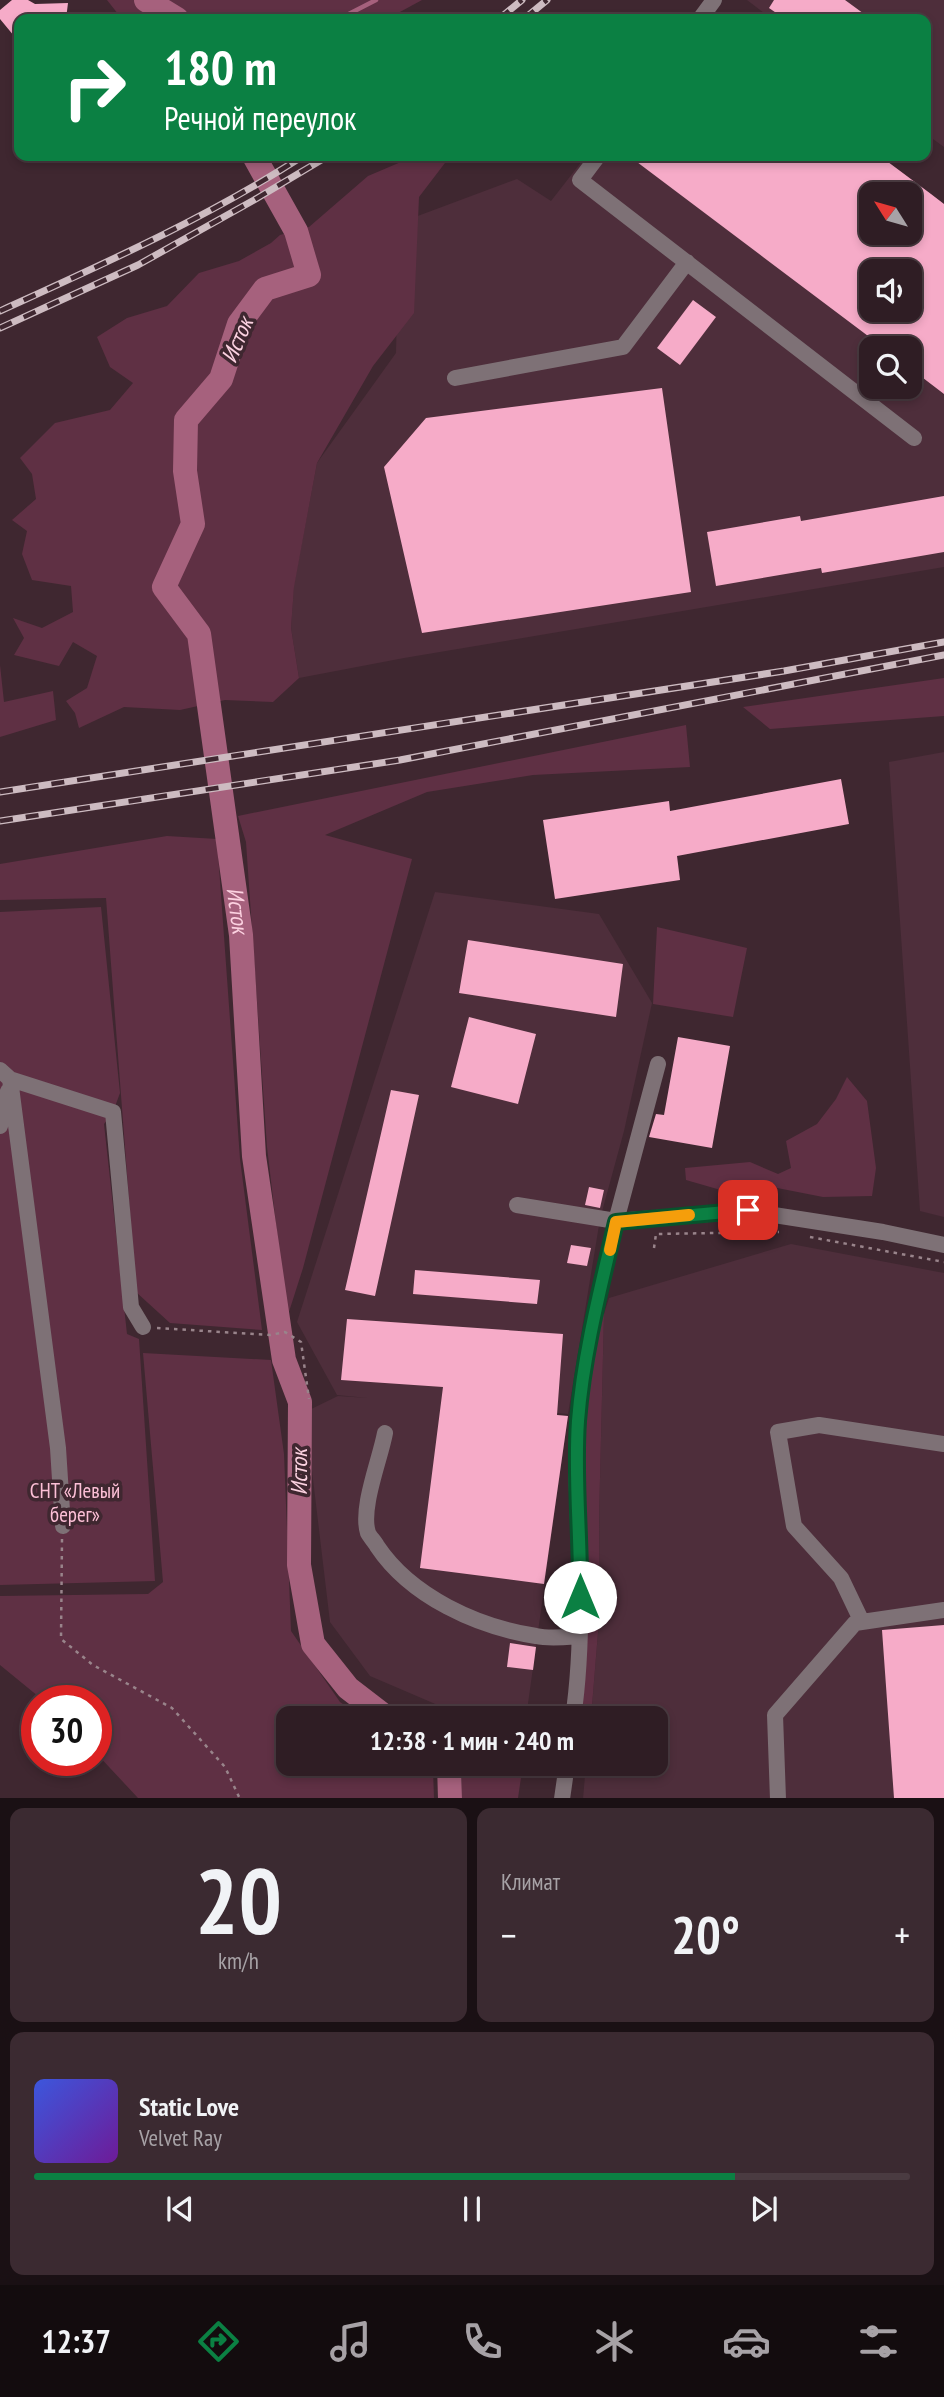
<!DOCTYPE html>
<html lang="ru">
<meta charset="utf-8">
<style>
body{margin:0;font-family:"PT Sans Narrow",sans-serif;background:#3b2a31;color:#f1f3f6;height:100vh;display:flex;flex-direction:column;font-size:26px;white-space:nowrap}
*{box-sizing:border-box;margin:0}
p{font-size:23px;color:#a7a2a6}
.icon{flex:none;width:38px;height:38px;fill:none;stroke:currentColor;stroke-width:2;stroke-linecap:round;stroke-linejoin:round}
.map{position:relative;height:1798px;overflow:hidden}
.sheet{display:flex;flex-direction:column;gap:10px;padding:10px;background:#1a1014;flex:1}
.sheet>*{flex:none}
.hud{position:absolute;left:14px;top:14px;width:917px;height:147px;border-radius:14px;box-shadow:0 4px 10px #0003,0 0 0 2px #4a3b41;background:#0b8043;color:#fff;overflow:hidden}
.needle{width:46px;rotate:307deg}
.tools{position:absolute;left:859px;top:182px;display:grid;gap:14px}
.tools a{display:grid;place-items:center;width:63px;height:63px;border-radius:14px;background:#2f1d24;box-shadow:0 4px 10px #0003,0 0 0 2px #4a3b41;font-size:35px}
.speed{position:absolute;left:21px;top:1685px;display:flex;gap:14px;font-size:35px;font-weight:700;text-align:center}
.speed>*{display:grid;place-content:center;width:91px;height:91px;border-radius:50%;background:#2f1d24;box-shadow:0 4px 10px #0003,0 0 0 2px #4a3b41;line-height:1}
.speed .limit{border:10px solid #d22;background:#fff;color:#111}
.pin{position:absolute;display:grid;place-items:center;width:60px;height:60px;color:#fff;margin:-30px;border-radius:14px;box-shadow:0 4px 10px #0006}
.me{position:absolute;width:77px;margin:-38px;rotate:0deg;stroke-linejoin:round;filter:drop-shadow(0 0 5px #0008)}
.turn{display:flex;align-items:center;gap:24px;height:147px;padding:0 35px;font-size:32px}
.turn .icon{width:91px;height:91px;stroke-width:2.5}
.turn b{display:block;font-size:49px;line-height:60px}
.big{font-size:52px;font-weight:700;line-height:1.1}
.sheet .card{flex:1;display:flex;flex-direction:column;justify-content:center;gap:10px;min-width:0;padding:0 24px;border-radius:14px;background:#3b2a31}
.sheet .dial{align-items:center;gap:0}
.dial b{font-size:91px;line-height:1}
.song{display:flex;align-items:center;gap:21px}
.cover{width:84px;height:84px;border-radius:10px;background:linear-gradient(135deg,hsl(230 70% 55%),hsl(280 70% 35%))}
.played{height:7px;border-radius:4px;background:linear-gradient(90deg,#0b8043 80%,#4a3b41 80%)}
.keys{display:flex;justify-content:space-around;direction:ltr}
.heat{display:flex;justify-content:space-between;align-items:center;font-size:38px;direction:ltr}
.sheet .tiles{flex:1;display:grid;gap:10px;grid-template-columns:1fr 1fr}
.card:last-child{grid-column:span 2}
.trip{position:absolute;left:276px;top:1706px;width:392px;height:70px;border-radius:14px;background:#2f1d24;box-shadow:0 4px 10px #0003,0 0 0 2px #4a3b41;font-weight:700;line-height:70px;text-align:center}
.tab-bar{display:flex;height:112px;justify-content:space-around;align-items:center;background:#130c0e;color:#a7a2a6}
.tab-bar .icon{width:49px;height:49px}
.tab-bar .on{color:#0b8043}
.tab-bar b{font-size:32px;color:#f1f3f6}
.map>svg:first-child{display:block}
</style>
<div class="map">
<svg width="944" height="1799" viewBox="0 0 944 1799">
<rect width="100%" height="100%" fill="#3f2730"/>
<path fill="#4e2e3b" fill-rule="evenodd" d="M 747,0 L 944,0 L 944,147 L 926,134 L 926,19 L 772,19 Z
M 586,156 L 880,156 L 944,204 L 944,567 L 404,658 L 299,678 L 291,628 L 294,584 L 317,463 L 396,353 L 399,223 L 517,179 L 551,201 ZM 872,194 L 910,194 L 910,233 L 872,233 ZM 872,271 L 910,271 L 910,310 L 872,310 ZM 872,348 L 910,348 L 910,387 L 872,387 Z
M 944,752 L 944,1217 L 920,1211 L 889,762 Z
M 435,892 L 599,914 L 652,1003 L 624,1131 L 600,1219 L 568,1414 L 532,1411 L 568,1416 L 526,1718 L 468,1718 L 370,1676 L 330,1622 L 305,1412 L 338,1396 L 368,1398 L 337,1395 L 297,1322 Z
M 791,1244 L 944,1273 L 944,1798 L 583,1799 L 586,1764 L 656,1764 L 656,1718 L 591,1718 L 600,1608 L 599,1519 L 604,1314 L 609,1298 Z"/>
<path fill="#5f3044" d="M 107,0 L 422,0 L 387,19 L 122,19 Z
M 415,156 L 448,156 L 448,159 L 419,197 L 414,313 L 373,366 L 317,463 L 294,587 L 291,628 L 299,678 L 273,702 L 225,700 L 180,710 L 124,707 L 79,728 L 75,713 L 66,701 L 87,688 L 97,656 L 73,642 L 59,666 L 14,655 L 24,638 L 13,618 L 42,628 L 73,612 L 71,586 L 32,580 L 22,554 L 27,531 L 12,520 L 36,499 L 32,474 L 20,458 L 55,423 L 110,410 L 133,383 L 110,367 L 97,337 L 127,318 L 167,306 L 199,273 L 239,261 L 271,243 L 280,235 L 309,227 L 368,176 Z
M 0,665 L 4,702 L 53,691 L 56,720 L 0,737 Z
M 944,678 L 944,716 L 770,729 L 743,707 Z
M 686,725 L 690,767 L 533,775 L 427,792 L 325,835 L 412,859 L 303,1268 L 287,1318 L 267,1147 L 246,842 L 238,816 Z
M 167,836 L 217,839 L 240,1159 L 262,1330 L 170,1323 L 136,1292 L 106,898 L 0,900 L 0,864 Z
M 101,907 L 120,1093 L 113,1112 L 104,1124 L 127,1334 L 139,1339 L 155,1581 L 0,1585 L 0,912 Z
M 657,927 L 747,948 L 733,1017 L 653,1004 Z
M 847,1077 L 867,1101 L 876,1168 L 872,1196 L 823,1197 L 762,1185 L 738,1195 L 686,1180 L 685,1168 L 750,1162 L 778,1174 L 791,1168 L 786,1141 L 817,1124 L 836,1099 Z
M 595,1311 L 604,1314 L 599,1519 L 600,1608 L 591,1718 L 576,1718 L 577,1476 Z
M 143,1353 L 271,1360 L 284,1454 L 291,1631 L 340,1702 L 363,1718 L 289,1718 L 289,1764 L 424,1764 L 433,1770 L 434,1798 L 138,1798 L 96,1753 L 96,1701 L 44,1701 L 0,1665 L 0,1596 L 148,1594 L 163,1582 Z
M 462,1764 L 523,1764 L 518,1798 L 462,1798 Z"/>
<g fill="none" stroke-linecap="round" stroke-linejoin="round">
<path stroke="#a6617d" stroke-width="4.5" d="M 339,19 L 376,0"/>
<g stroke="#a6617d" stroke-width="24">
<path d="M 146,0 L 177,19"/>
<path id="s1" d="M 254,156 L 296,231 L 309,275 L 265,289 L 239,324 L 221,379 L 186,420 L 185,471 L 193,524 L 164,587 L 199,634 L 241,935 L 254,1156 L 284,1360 L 300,1402 L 299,1565 L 313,1644 L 348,1688 L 387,1718"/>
<path d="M 449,1764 L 450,1799"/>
</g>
</g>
<path fill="#f6abc8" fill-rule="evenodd" d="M 12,0 L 28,0 L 35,4 L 68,3 L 66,19 L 19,19 L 19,42 L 0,19 L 0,10 Z
M 774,0 L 845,0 L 871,19 L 785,19 L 769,8 Z
M 629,156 L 880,156 L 931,194 L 944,204 L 944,394 L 910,368 L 910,348 L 884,348 ZM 872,194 L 910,194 L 910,233 L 872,233 ZM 872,271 L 910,271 L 910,310 L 872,310 Z
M 693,300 L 716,317 L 680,365 L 657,348 Z
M 662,388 L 691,592 L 422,633 L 384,467 L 426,418 Z
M 944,496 L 944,552 L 822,573 L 821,568 L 716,586 L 707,532 L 800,516 L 801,521 Z
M 841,779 L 849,824 L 677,856 L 680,880 L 555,899 L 543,820 L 669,801 L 670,811 Z
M 468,940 L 623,964 L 616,1017 L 459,993 Z
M 469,1017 L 536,1034 L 518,1104 L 451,1087 Z
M 678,1037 L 730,1046 L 712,1148 L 649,1137 L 656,1114 L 664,1115 Z
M 391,1090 L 419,1095 L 375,1296 L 345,1290 Z
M 589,1187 L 604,1190 L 600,1208 L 585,1205 Z
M 571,1245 L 591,1248 L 587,1266 L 567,1263 Z
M 415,1270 L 540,1280 L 537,1304 L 413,1294 Z
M 347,1319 L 563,1334 L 557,1415 L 568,1416 L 544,1584 L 420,1568 L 443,1387 L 341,1380 Z
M 944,1625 L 944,1798 L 894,1798 L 882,1630 Z
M 510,1643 L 536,1647 L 533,1670 L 507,1667 Z"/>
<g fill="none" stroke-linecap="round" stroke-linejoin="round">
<path stroke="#99848b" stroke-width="2.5" stroke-dasharray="3.5 5" stroke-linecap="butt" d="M 810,1237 L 944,1262
M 654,1248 L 656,1234 L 779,1232
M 157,1328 L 270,1335 L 285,1332 L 301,1342 L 309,1399
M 62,1539 L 61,1639 L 93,1665 L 172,1708 L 225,1767 L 240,1799"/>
<path stroke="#7e7176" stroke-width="16" d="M 700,19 L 714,0
M 598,156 L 580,180 L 914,438
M 455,378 L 623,347 L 687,262
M 0,1070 L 10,1079 L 113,1112 L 131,1307 L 143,1327
M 10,1079 L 58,1448 L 63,1526
M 0,1126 L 8,1091
M 517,1205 L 616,1221 L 658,1064
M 385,1433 C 380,1460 360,1508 368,1533 C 370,1537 375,1542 377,1546 C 411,1597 478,1627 536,1636 C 550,1639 566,1637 579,1636
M 862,1622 L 841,1578 L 794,1526 L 778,1432 L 819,1425 L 944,1444
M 573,1718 C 580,1671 581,1623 580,1575 C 579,1524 574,1472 578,1420 C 583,1355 602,1285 616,1221 L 748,1211 L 883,1232 L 944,1245
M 562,1799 L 567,1764
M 778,1799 L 775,1715 L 855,1623 L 944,1610"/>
<g stroke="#cdbbc1" stroke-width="7">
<path id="rail" d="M 499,19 L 522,0
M 524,19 L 547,0
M 0,311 C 103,264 207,218 303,156
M 0,328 L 138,265 L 254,200 L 328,156
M 0,792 L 784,671 L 944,642
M 0,821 L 400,760 L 944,655"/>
</g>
<use href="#rail" stroke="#3f2730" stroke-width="4.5" stroke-dasharray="13" stroke-linecap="butt"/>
</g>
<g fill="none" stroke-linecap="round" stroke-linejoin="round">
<g stroke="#07532c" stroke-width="18">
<path id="route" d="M 580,1597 C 581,1538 574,1479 578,1421 C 583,1355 601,1286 616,1222 L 748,1210"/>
</g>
<use href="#route" stroke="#0b8043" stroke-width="12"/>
<path stroke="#f59e0b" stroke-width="12" d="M 610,1250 L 616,1222 L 689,1215"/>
</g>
<g text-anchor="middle" stroke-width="7" stroke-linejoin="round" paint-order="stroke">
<g font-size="21" fill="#fcbfd6" stroke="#3f2730">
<text x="75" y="1498">СНТ «Левый<tspan x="75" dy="24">берег»</tspan></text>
</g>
<g font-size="23" font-style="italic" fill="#fcd2e1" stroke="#3f2730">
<text transform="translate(237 340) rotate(-67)" y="8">Исток</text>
<text dy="8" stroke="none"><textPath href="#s1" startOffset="845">Исток</textPath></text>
<text transform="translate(299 1472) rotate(-90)" y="8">Исток</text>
</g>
</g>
</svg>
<div class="tools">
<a><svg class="needle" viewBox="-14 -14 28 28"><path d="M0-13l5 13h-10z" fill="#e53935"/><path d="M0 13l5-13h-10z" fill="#a7a2a6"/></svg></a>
<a><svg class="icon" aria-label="sound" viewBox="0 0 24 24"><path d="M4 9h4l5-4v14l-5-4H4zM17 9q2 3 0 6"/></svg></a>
<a><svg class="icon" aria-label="search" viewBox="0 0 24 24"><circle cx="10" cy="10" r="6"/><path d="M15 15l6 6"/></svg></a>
</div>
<div class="speed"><div class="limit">30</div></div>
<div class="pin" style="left:748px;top:1210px;background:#d93025"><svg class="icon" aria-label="arrive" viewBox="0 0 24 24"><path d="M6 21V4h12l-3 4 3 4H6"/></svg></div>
<svg class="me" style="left:580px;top:1597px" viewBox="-20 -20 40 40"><circle r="19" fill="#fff"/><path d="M0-13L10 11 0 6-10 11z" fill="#0b8043"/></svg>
<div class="trip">12:38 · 1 мин · 240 m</div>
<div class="hud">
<div class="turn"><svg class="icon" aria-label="right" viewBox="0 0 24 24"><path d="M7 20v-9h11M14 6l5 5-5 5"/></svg><div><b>180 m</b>Речной переулок</div></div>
</div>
</div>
<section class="sheet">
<div class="tiles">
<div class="card dial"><b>20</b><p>km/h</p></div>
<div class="card"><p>Климат</p>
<div class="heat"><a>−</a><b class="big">20°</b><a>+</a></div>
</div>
<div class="card">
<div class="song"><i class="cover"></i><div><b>Static Love</b><p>Velvet Ray</p></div></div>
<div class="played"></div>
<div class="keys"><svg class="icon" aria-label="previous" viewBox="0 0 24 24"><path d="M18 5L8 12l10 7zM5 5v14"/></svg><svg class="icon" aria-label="pause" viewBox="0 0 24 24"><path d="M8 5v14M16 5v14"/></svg><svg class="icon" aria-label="next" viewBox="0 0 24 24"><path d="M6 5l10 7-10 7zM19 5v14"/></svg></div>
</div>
</div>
</section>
<nav class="tab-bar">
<b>12:37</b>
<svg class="icon on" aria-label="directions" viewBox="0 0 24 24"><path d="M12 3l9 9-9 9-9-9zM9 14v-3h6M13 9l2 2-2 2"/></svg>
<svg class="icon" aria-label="music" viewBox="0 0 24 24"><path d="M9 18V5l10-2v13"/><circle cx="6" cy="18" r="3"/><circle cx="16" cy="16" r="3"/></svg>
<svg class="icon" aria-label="phone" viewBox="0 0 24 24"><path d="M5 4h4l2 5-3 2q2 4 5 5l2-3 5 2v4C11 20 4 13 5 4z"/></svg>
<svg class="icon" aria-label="climate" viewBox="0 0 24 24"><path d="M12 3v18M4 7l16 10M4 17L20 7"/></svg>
<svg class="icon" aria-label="car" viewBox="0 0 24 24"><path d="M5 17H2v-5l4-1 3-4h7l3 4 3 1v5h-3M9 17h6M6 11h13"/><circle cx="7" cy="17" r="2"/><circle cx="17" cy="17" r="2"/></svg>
<svg class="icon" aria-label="filters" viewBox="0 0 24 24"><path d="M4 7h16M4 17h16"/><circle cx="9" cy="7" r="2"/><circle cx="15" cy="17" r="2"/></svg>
</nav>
